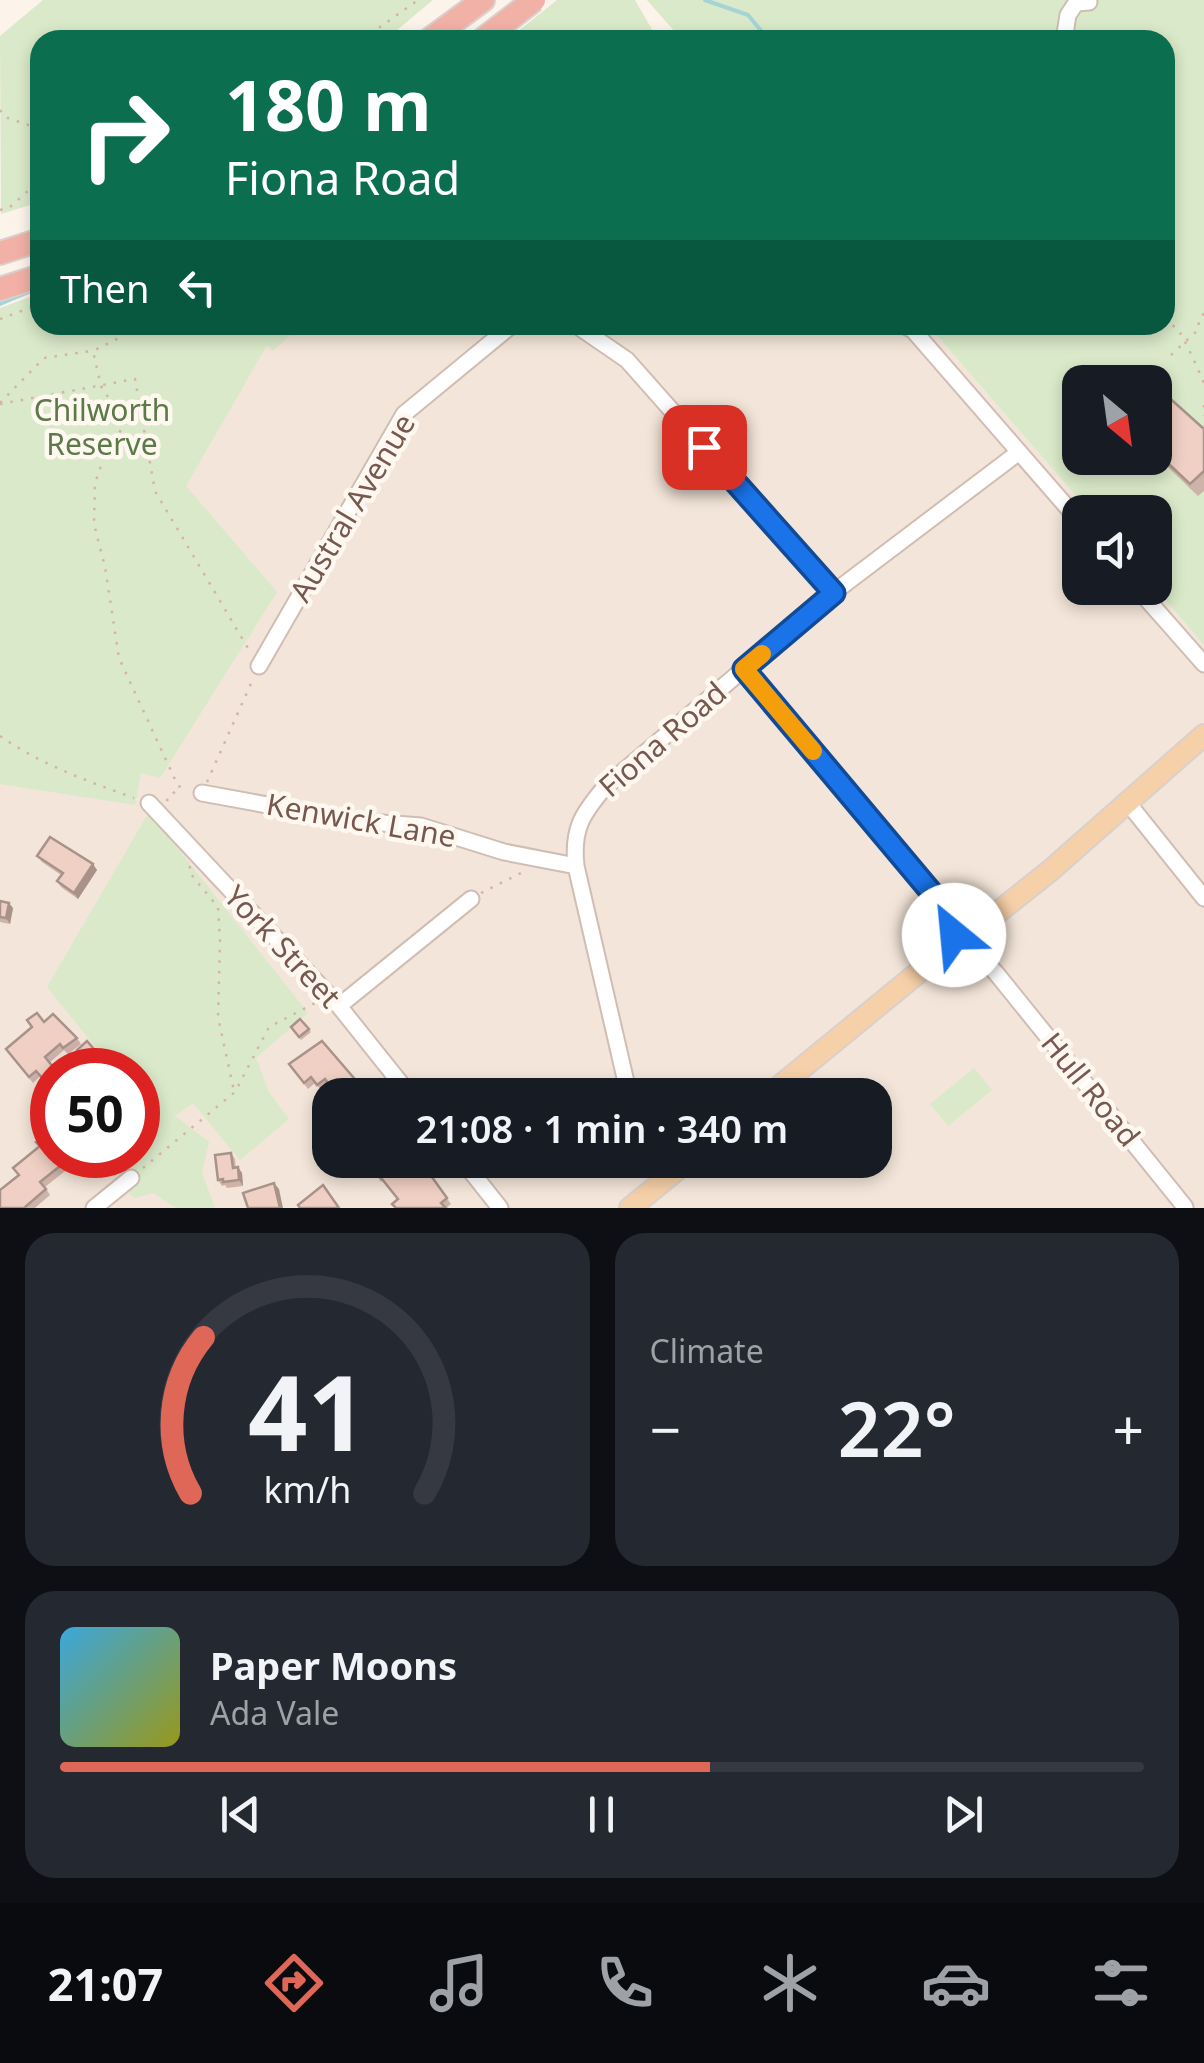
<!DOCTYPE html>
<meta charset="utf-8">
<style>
body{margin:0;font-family:"Noto Sans",sans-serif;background:#242831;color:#f1f3f6;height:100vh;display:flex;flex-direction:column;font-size:38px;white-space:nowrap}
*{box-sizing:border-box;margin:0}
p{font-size:32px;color:#9ea1a6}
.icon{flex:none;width:55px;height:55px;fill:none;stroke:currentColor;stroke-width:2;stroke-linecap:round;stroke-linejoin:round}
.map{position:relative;height:1208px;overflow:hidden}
.side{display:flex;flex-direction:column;gap:25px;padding:25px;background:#0d0f14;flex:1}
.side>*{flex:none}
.top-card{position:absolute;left:30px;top:30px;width:1145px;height:305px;border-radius:30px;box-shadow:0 5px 15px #0003;background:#0b6e4f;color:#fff;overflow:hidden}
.needle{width:65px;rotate:151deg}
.buttons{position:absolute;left:1062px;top:365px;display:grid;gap:20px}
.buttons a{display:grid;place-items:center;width:110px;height:110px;border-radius:20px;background:#171b24;box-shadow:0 5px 15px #0003;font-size:50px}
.speed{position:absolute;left:30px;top:1048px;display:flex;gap:20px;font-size:50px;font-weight:700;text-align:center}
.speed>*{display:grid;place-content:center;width:130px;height:130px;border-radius:50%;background:#171b24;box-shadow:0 5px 15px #0003;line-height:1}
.speed .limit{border:15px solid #d22;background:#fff;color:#111}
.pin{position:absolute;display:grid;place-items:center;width:85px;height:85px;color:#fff;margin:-42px;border-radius:20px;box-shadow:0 5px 15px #0006}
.me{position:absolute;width:110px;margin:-55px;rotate:332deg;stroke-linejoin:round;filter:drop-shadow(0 0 8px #0008)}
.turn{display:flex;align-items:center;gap:35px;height:210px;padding:0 30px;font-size:45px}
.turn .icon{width:130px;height:130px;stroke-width:2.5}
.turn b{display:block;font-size:70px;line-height:85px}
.then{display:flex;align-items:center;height:95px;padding:0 30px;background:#0003;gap:20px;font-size:38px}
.big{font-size:75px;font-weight:600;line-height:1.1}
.side .card{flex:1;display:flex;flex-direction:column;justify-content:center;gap:15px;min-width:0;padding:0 35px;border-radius:30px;background:#242831}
.side .dial{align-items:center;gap:0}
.dial svg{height:260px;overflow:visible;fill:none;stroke:#363941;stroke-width:7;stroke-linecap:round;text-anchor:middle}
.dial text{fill:#f1f3f6;stroke:none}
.song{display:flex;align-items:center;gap:30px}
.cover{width:120px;height:120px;border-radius:15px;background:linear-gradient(135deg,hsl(200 70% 55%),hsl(60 70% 35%))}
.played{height:10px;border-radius:5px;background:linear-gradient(90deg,#de6757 60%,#363941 60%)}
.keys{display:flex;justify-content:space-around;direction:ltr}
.heat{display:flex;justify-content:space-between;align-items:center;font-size:55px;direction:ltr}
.side .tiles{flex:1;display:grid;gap:25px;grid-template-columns:1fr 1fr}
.card:last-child{grid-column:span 2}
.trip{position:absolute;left:312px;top:1078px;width:580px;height:100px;border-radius:30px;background:#171b24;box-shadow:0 5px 15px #0003;font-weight:600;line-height:100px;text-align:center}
.menu{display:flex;height:160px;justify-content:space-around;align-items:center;background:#090b0e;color:#9ea1a6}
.menu .icon{width:70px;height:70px}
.menu .selected{color:#de6757}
.menu b{font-size:45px;color:#f1f3f6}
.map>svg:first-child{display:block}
</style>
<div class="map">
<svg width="1204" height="1208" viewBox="0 0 1204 1208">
<rect width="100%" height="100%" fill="#fcf3eb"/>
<path fill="#f3e5d9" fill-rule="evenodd" d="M 285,325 L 928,325 L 1090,512 L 1080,512 L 1080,588 L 1155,588 L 1204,645 L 1204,1208 L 0,1208 L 0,604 ZM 52,1070 L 138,1070 L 138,1155 L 52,1155 ZM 330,1095 L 875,1095 L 875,1160 L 330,1160 Z"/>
<path fill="#dae9c9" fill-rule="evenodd" d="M 43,0 L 433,0 L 385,40 L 40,40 L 40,202 L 1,214 L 0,36 Z
M 557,0 L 635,0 L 658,40 L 507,40 Z
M 647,0 L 1204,0 L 1204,645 L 1155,588 L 1155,512 L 1090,512 L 928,325 L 1165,325 L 1165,40 L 682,40 ZM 1080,382 L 1155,382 L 1155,458 L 1080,458 Z
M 40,293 L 40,325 L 301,325 L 273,351 L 267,345 L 186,486 L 277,592 L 160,778 L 141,773 L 135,805 L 0,784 L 0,308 Z
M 149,812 L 308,1013 L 256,1058 L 269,1092 L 289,1119 L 240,1160 L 193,1103 L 175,1116 L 209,1142 L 202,1173 L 215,1208 L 176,1208 L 153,1193 L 135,1198 C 120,1186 116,1173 114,1155 L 138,1155 L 138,1131 L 153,1133 L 160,1127 L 138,1099 L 138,1070 L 114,1070 L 47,987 Z
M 974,1068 L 992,1090 L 948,1126 L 930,1104 Z"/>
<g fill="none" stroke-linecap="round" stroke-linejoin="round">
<path stroke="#a6d4d6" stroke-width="4" d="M 705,0 L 748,15 L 769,40
M 0,304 L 36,289"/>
<g stroke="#d0bdb3" stroke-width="19">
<path id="minor" d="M 1064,40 L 1068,15 L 1076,3 L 1089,2
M 576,325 L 627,360 L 833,593
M 903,325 L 913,330 L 1080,522
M 1137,588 L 1204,664
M 259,666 L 404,414 L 512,325
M 744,669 L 942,905 L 965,924
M 202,793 L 355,821 L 421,826 L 504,852 L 576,866
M 149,803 L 339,1006 L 410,1095
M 1128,803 L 1204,898
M 970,945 L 996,973 L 1185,1207
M 339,1006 L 471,899
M 629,1095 L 576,866 C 572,829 582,814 605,787 L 833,593 L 1019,452
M 462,1160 L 500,1208
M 648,1160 L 664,1181
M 94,1208 L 131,1178"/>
</g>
<g stroke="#d9d0ce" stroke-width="24">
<path id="major" d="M954 935a11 11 0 1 1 22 0a11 11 0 1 1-22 0Z
M 976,934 L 997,913 L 1051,870 L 1204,735
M 769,1095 L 936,958 L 955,940
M 630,1208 L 689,1160"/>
</g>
<g stroke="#d9d0ce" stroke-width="26">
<path id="highway" d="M 429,40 L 483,0
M 0,253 L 40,240
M 0,289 L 40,276"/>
</g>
<path stroke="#d5b3a6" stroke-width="2.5" stroke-dasharray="2.5 8" stroke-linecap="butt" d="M 362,40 L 418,0
M 0,110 L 5,117 L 40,129
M 0,210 L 10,207 L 40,180
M 1165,318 C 1169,323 1174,326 1178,330 C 1183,335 1201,375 1204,384
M 0,319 L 40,304
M 133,325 L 119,338 L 93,351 L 101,386 L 125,424 L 106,452 L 95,483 L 94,524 L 105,567 L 119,658 L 178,786 L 187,789
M 1171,355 L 1198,330 L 1199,320 L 1204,313
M 0,403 L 44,358 L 91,351
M 0,404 L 135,379 L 155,491 L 249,650
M 1204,405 L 1204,416
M 0,736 C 42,765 87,781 134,798
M 207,782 L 253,679
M 166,800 L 169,800 L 177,788
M 190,866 L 189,872 L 218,907 L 220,941 L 218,1017 L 234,1091
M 481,893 L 523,872
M 143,1168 L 235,1092 L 269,1027 L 317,1002"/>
<use href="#minor" stroke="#fff" stroke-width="15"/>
<use href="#major" stroke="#f6d0a8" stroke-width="20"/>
<use href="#highway" stroke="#f2b1a6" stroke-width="22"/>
<g stroke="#d9d0ce" stroke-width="26" stroke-linecap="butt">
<path id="highway-bridge" d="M 482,40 L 534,0"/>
</g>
<use href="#highway-bridge" stroke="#f2b1a6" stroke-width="22"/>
</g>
<path fill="#ceb3a9" d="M 1155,385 L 1204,429 L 1204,491 L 1198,496 L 1155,455 Z
M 37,856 L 97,870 L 78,899 L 61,887 L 57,881 L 61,875 L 42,862 Z
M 0,901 L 13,908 L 10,924 L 0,922 Z
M 300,1019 L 311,1032 L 301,1040 L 291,1027 Z
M 44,1022 L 77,1038 L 81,1044 L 68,1054 L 64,1050 L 49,1063 L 55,1070 L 52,1070 L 52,1090 L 40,1076 L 33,1083 L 10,1055 L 32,1028 Z
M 87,1041 L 101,1058 L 91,1067 L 77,1050 Z
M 322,1041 L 368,1095 L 337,1095 L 329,1085 L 322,1091 L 315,1083 L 308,1089 L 289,1064 Z
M 231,1153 L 235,1159 L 236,1168 L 242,1173 L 243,1186 L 227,1188 L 225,1185 L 222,1186 L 218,1180 Z
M 52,1155 L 84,1156 L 45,1187 L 50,1195 L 35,1208 L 0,1208 Z
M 365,1160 L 422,1168 L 424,1166 L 451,1204 L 446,1208 L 398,1199 L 383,1180 L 381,1182 Z"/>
<path fill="#a89289" d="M 93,864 L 97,870 L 78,899 L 74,893 Z
M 9,903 L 13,908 L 10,924 L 6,918 Z
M 238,1167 L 242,1173 L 243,1186 L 239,1180 Z
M 274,1183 L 279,1189 L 283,1208 L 280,1208 Z"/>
<path fill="#f0d0c4" stroke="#a89289" stroke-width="2.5" d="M 1155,385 L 1204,429 L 1204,471 L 1190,484 L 1155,451 Z
M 50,837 L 93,864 L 74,893 L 57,881 L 63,873 L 37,856 Z
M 0,901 L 9,903 L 6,918 L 0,917 Z
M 37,1013 L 44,1022 L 53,1014 L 77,1038 L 63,1048 L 60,1044 L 45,1057 L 53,1067 L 50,1069 L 52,1072 L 52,1089 L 36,1071 L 29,1077 L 6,1049 L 32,1027 L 27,1020 Z
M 300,1019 L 309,1029 L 299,1037 L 291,1027 Z
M 87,1041 L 99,1055 L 89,1064 L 77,1050 Z
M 322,1041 L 366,1092 L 362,1095 L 337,1095 L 325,1079 L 317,1085 L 311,1077 L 304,1083 L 289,1064 Z
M 52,1129 L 52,1155 L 74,1155 L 40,1182 L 46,1189 L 24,1208 L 0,1208 L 0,1190 L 19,1175 L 13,1168 L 40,1146 L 36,1142 Z
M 231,1153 L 233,1168 L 238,1167 L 239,1180 L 223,1182 L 223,1179 L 218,1180 L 215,1155 Z
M 365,1160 L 414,1160 L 422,1168 L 424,1166 L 447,1198 L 441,1203 L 446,1208 L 396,1208 L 392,1204 L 398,1199 L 378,1174 L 377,1176 Z
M 274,1183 L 280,1208 L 248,1208 L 243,1193 Z
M 323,1185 L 339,1208 L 300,1208 L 298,1205 Z"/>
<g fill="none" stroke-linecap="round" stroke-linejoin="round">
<g stroke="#114b97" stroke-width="25">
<path id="route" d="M 704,447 L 834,593 L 744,669 L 942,905 L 956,930 L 954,935"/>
</g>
<use href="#route" stroke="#1a73e8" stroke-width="18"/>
<path stroke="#f59e0b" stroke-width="18" d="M 762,654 L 744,669 L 813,751"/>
</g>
<g text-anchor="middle" stroke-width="9" stroke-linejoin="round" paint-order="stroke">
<g font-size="30" fill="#5c7a47" stroke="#fef8f1">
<text x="102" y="421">Chilworth<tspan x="102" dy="34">Reserve</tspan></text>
</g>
<g font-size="30" fill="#76584f" stroke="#fef8f1">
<text transform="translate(353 508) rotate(-59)" y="10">Austral Avenue</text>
<text transform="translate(663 740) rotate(-41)" y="10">Fiona Road</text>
<text transform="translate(361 821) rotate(10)" y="10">Kenwick Lane</text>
<text transform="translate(282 947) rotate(47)" y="10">York Street</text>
<text transform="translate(1090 1090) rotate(51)" y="10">Hull Road</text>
</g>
</g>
</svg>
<div class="buttons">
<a><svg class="needle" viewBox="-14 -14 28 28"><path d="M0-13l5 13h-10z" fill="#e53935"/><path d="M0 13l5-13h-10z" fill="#9ea1a6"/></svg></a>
<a><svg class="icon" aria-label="sound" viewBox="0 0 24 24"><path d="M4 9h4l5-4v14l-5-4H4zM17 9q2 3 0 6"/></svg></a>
</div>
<div class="speed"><div class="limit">50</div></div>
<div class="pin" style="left:704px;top:447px;background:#d93025"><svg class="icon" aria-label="arrive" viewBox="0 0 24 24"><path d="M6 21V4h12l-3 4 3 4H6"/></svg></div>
<svg class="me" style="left:954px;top:935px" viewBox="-20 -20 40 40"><circle r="19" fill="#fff"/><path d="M0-13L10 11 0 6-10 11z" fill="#1a73e8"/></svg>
<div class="trip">21:08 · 1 min · 340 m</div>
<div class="top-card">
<div class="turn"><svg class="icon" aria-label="right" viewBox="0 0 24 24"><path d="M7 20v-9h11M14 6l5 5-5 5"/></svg><div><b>180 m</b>Fiona Road</div></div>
<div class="then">Then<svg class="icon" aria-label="left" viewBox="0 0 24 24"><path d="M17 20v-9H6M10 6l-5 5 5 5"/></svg></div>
</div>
</div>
<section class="side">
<div class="tiles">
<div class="card dial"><svg viewBox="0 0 100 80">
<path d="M14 69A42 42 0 1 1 86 69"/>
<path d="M14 69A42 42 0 0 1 18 21" stroke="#de6757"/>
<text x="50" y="56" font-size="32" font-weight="700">41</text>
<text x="50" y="72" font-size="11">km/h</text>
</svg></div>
<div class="card"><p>Climate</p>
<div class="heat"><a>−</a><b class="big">22°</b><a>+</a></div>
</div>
<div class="card">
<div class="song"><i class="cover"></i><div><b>Paper Moons</b><p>Ada Vale</p></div></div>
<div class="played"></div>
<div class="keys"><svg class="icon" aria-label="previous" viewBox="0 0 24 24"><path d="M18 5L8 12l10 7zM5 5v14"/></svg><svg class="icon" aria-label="pause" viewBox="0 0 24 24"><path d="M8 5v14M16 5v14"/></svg><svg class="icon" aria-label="next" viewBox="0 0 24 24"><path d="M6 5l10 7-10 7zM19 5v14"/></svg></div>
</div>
</div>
</section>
<nav class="menu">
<b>21:07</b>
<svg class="icon selected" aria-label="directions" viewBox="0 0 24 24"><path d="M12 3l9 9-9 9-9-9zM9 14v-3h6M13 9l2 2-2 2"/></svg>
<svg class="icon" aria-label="music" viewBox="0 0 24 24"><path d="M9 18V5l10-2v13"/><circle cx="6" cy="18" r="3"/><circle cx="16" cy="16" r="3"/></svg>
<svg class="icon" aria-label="phone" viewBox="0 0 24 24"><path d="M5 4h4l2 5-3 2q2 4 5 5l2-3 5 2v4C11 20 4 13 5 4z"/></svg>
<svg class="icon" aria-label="climate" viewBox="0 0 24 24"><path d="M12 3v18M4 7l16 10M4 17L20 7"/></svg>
<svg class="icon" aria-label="car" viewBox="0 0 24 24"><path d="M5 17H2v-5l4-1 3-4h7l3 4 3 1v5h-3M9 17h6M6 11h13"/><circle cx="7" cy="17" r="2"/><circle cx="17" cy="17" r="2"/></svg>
<svg class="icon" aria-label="filters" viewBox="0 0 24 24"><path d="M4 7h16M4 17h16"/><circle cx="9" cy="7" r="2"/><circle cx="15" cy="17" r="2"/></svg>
</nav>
